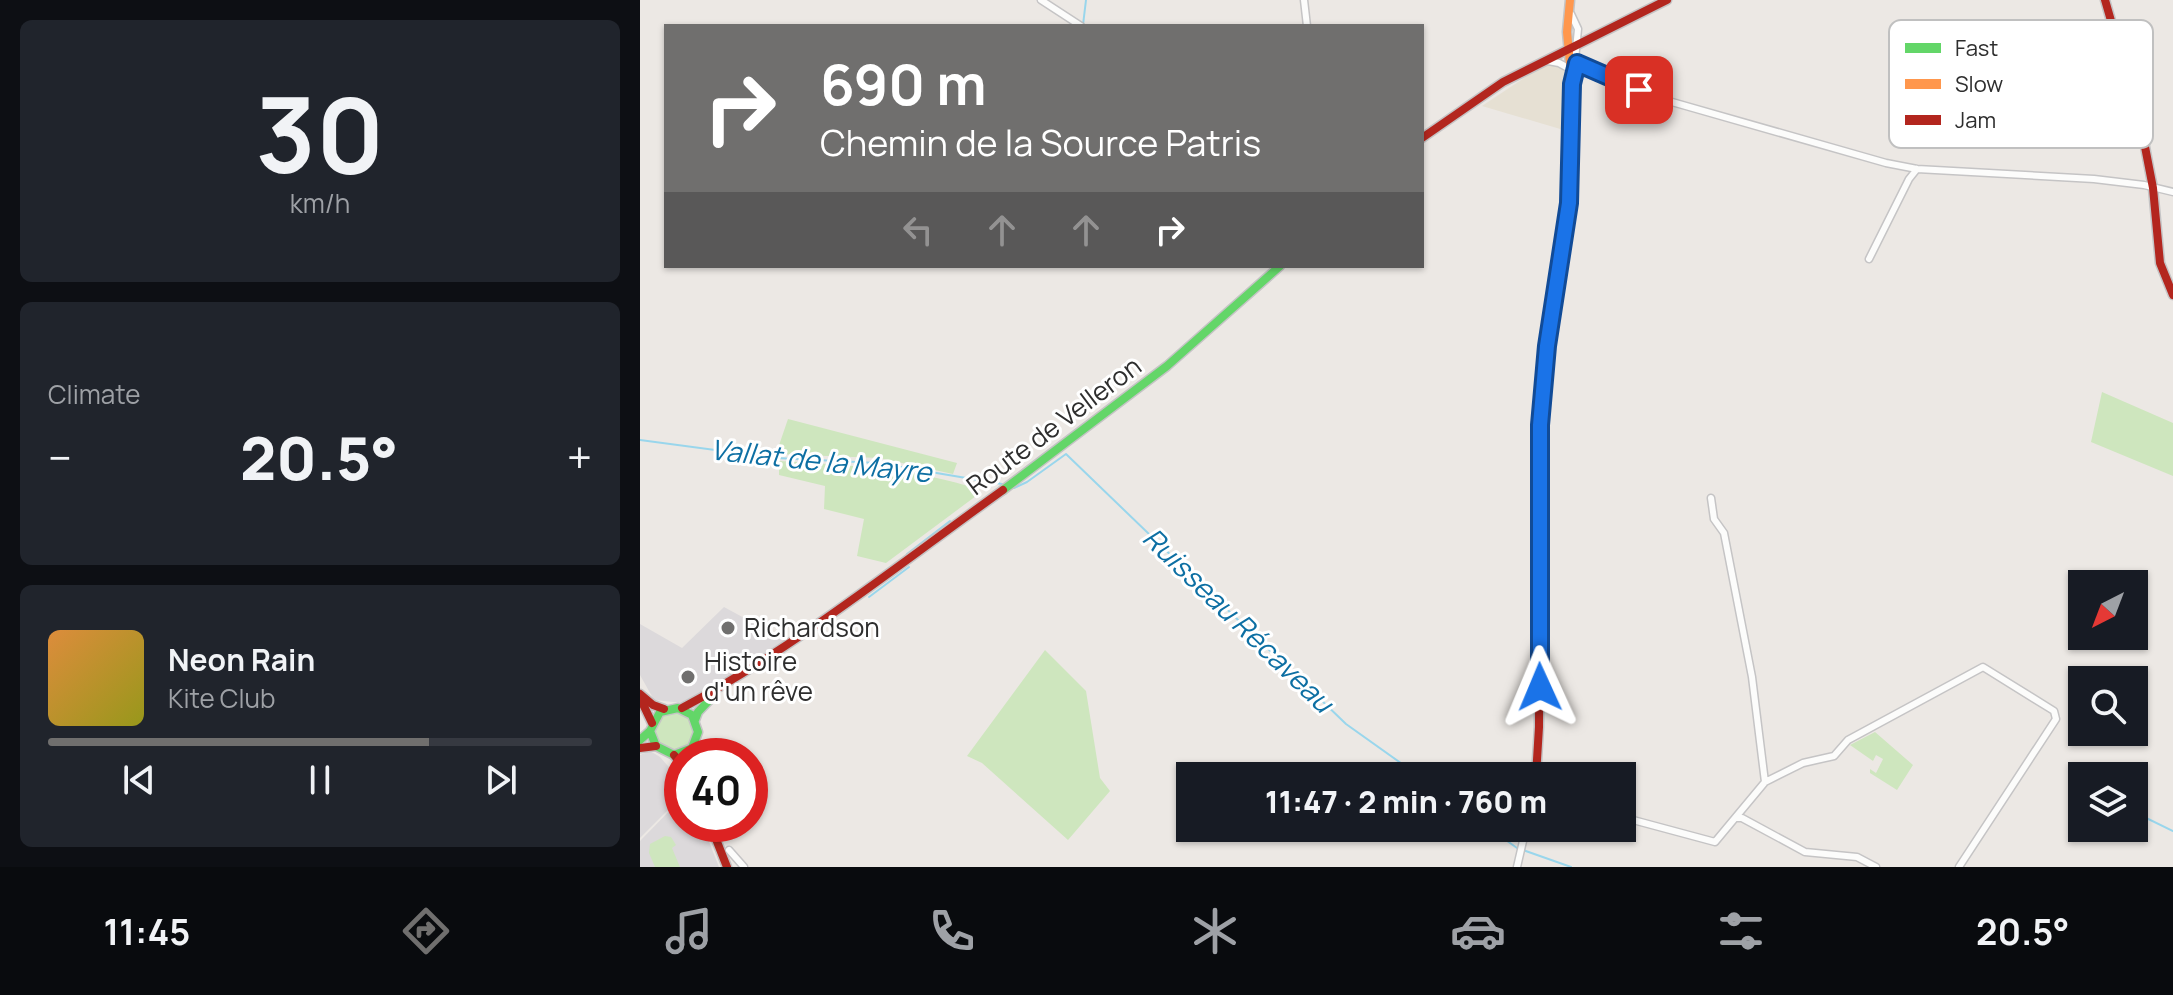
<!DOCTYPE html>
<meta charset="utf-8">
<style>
body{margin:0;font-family:Manrope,sans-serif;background:#20242c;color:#f1f3f6;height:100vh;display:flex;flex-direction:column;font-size:30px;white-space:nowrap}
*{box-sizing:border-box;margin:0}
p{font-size:26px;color:#9ea1a6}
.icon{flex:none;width:44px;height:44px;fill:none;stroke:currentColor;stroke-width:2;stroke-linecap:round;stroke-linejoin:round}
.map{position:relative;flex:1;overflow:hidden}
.sheet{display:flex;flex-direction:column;gap:20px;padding:20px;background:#0d0f14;width:640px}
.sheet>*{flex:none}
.hud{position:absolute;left:24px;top:24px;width:760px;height:244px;border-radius:0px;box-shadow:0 2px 6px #0004;background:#706f6e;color:#fff;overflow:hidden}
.needle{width:52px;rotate:222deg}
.buttons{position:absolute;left:1428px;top:570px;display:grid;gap:16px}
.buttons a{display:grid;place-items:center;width:80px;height:80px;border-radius:0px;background:#171b24;box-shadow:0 2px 6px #0004;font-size:40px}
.speed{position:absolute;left:24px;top:738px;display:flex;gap:16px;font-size:40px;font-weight:700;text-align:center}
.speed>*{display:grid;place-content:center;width:104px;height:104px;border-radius:50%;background:#171b24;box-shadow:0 2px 6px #0004;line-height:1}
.speed .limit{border:12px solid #d22;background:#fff;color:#111}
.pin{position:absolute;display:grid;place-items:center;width:68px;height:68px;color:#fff;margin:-34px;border-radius:16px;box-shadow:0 4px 12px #0006}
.me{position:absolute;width:88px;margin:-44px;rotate:359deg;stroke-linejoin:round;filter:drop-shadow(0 0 6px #0008)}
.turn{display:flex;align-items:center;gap:28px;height:168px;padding:0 24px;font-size:36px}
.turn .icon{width:104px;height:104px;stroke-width:2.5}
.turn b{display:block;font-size:56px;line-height:68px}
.lanes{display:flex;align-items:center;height:76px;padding:0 24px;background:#0003;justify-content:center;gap:40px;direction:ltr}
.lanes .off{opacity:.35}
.big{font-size:60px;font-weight:800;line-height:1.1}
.sheet .card{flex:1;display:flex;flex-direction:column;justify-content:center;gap:12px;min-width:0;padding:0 28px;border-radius:12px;background:#20242c}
.sheet .dial{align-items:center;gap:0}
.dial b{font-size:104px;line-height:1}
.song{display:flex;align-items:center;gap:24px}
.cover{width:96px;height:96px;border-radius:12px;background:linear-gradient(135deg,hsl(30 70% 55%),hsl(60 70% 35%))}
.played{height:8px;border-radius:4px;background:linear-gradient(90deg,#706f6e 70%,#363941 70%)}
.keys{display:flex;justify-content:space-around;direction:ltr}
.heat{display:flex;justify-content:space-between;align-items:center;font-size:44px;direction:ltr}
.trip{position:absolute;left:536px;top:762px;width:460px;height:80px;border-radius:0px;background:#171b24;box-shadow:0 2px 6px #0004;font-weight:800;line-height:80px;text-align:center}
.tab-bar{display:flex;height:128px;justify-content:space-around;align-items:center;background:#090b0e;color:#9ea1a6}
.tab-bar .icon{width:56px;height:56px}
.tab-bar .active{color:#706f6e}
.tab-bar b{font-size:36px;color:#f1f3f6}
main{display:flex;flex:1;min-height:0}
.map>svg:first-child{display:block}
</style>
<main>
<section class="sheet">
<div class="card dial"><b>30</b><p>km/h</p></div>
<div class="card"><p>Climate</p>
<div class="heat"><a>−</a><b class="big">20.5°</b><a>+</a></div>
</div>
<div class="card">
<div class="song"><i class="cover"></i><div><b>Neon Rain</b><p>Kite Club</p></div></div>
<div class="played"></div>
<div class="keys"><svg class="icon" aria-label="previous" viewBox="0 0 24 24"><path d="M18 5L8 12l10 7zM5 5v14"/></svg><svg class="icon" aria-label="pause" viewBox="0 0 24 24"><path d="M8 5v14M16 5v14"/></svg><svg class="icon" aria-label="next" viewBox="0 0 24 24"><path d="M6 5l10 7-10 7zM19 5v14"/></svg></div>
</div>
</section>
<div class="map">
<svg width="1533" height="867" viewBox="0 0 1533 867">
<rect width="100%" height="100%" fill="#ece8e4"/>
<path fill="#dcd9db" d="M 84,607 L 145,640 L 43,703 L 14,700 L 0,675 L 0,624 L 42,648 Z
M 10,751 L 20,757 L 42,782 L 42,796 L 0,838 L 0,755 Z
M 42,798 L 42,824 L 62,824 L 79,867 L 0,867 L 0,841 Z"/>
<path fill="#e6e0d3" d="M 909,65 L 920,66 L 925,72 L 929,92 L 927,131 L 842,106 L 899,68 Z"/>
<path fill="#cee6be" d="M 1462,392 L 1533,423 L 1533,476 L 1451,442 Z
M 148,419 L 317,463 L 313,474 L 239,458 L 136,454 Z
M 139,461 C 206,465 276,468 340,490 L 336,496 L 246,563 L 217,556 L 224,519 L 184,509 L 185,486 L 139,475 Z
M 405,650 L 446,691 L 460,778 L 470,791 L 428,840 L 342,763 L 327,756 Z
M15 731a19 19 0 1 1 38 0a19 19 0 1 1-38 0Z
M 1235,732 L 1273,765 L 1257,790 L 1230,773 L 1230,769 L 1236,773 L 1243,759 L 1236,755 L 1233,761 L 1210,745 Z
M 25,836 L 31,837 L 36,845 L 32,848 L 40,867 L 15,867 L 9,853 L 10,844 Z"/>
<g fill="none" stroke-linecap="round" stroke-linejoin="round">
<path stroke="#99d6ec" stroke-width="2" d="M 443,25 L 446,0
M 0,440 L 136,458 L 237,463 L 362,484
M 374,488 L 387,482 L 426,454 L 706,724 L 779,776
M 267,554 L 310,521
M 229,597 L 269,567
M 1494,812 L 1533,831
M 849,828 L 877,848
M 883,850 L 931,867"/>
<g stroke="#c5c4c5" stroke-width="9">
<path id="street" d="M 401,0 L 441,26
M 664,0 L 667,26
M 931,14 L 938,29 L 933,80
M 908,61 L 919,63 L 930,69
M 930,66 L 941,64 L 1018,98 L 1246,163 L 1277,169 L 1454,179 L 1504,185 L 1533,192
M 1229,259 L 1269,179 L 1277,169
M 1071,498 L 1074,519 L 1084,533 L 1112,677 L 1125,782
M 982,817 L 1075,842 L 1125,782 L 1163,763 L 1194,756 L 1208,740 L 1343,667 L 1414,711 L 1416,719 L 1319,867
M 1095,818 L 1102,818 L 1165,852 L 1217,857 L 1236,867
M 89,850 L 104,867
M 877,867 L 886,828"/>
</g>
<g stroke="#c5c4c5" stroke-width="11">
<path id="fast" d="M 363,490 L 527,366 L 640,266
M 55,720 L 58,712 L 75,694
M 0,740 L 10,731
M 49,756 L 58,732 L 52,715 L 38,708 L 20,712 L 10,731 L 16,746 L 34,755 L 50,749"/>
</g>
<g stroke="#c5c4c5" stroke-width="11">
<path id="slow" d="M 928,208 L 932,84 L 927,32 L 930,0"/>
</g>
<g stroke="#c5c4c5" stroke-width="11">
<path id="jam" d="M 1465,0 L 1500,121 L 1513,188 L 1520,263 L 1533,295
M 782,138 L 863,82 L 1027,0
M 0,694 L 13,705 L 24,709
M 0,698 L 12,723
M 42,708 C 156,647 258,565 363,490
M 0,748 L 16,746
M 34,755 L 42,765
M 896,776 L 899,727 L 900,425 L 907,346 L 928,208
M 70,824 L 87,867"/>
</g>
<use href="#street" stroke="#fcfcfb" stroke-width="6"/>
<use href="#fast" stroke="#63d668" stroke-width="8"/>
<use href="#slow" stroke="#ff974d" stroke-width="8"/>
<use href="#jam" stroke="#b3261e" stroke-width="8"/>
</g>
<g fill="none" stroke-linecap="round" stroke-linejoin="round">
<g stroke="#114b97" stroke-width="20">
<path id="route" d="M 900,687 L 900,425 L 907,346 L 929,203 L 932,84 L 937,63 L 999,90"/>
</g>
<use href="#route" stroke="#1a73e8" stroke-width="14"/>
</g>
<g fill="#706f6e" stroke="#fff" stroke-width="3">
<circle cx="88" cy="628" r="8"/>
<circle cx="48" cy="677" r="8"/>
</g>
<g text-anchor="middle" stroke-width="6" stroke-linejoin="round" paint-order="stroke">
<g font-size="26" fill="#2e2e2e" stroke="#fff">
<text transform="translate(414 426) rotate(-37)" y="9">Route de Velleron</text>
</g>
<g font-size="26" fill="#2e2e2e" stroke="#fff" text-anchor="start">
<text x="104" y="637">Richardson</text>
<text x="64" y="671">Histoire<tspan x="64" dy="30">d'un rêve</tspan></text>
</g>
<g font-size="28" font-style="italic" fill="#0d6fa3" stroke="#fff">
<text transform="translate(181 461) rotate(6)" y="10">Vallat de la Mayre</text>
<text transform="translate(598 620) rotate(44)" y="10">Ruisseau Récaveau</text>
</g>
</g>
<rect x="1249" y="20" width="264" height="128" rx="12" fill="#fff" stroke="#c0c0c0" stroke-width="2"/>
<rect x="1265" y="43" width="36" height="10" fill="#63d668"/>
<rect x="1265" y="79" width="36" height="10" fill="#ff974d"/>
<rect x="1265" y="115" width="36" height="10" fill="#b3261e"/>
<g font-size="22" fill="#2e2e2e">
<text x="1315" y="56">Fast</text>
<text x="1315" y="92">Slow</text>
<text x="1315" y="128">Jam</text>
</g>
</svg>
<div class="buttons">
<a><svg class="needle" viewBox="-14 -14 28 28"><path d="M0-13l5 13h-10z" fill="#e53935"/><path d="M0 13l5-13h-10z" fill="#9ea1a6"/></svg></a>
<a><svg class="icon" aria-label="search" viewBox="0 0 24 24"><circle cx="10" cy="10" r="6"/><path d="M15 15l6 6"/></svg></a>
<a><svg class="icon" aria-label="layers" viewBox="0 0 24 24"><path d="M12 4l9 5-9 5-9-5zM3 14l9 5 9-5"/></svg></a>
</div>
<div class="speed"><div class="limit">40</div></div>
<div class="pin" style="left:999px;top:90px;background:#d93025"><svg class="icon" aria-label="arrive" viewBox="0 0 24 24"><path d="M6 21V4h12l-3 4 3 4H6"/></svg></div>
<svg class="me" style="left:900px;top:687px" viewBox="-20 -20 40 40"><path d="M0-17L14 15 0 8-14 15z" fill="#1a73e8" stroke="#fff" stroke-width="4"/></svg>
<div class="trip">11:47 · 2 min · 760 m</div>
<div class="hud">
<div class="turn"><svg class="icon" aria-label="right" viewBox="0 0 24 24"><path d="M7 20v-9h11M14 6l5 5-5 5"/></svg><div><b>690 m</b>Chemin de la Source Patris</div></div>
<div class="lanes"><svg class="icon off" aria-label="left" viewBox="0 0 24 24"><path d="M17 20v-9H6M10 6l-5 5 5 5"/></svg><svg class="icon off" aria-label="ahead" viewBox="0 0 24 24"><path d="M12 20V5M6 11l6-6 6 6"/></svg><svg class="icon off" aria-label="ahead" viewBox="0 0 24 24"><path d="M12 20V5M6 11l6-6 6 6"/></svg><svg class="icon" aria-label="right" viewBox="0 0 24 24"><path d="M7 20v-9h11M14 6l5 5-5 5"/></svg></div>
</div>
</div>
</main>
<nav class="tab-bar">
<b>11:45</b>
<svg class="icon active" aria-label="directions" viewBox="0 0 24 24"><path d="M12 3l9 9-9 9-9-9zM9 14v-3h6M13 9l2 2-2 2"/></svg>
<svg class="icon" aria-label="music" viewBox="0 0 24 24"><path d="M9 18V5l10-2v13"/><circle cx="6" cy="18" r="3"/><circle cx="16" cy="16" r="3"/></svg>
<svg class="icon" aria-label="phone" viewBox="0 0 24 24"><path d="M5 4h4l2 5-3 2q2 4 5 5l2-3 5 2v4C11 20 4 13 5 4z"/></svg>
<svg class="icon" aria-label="climate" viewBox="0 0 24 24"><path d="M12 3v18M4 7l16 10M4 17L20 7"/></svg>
<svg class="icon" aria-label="car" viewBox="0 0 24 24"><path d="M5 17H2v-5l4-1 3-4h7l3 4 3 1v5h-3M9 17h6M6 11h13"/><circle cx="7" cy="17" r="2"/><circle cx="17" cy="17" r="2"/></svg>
<svg class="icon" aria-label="filters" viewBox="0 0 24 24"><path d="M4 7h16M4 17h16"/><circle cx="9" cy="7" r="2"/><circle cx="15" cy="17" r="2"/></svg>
<b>20.5°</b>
</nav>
